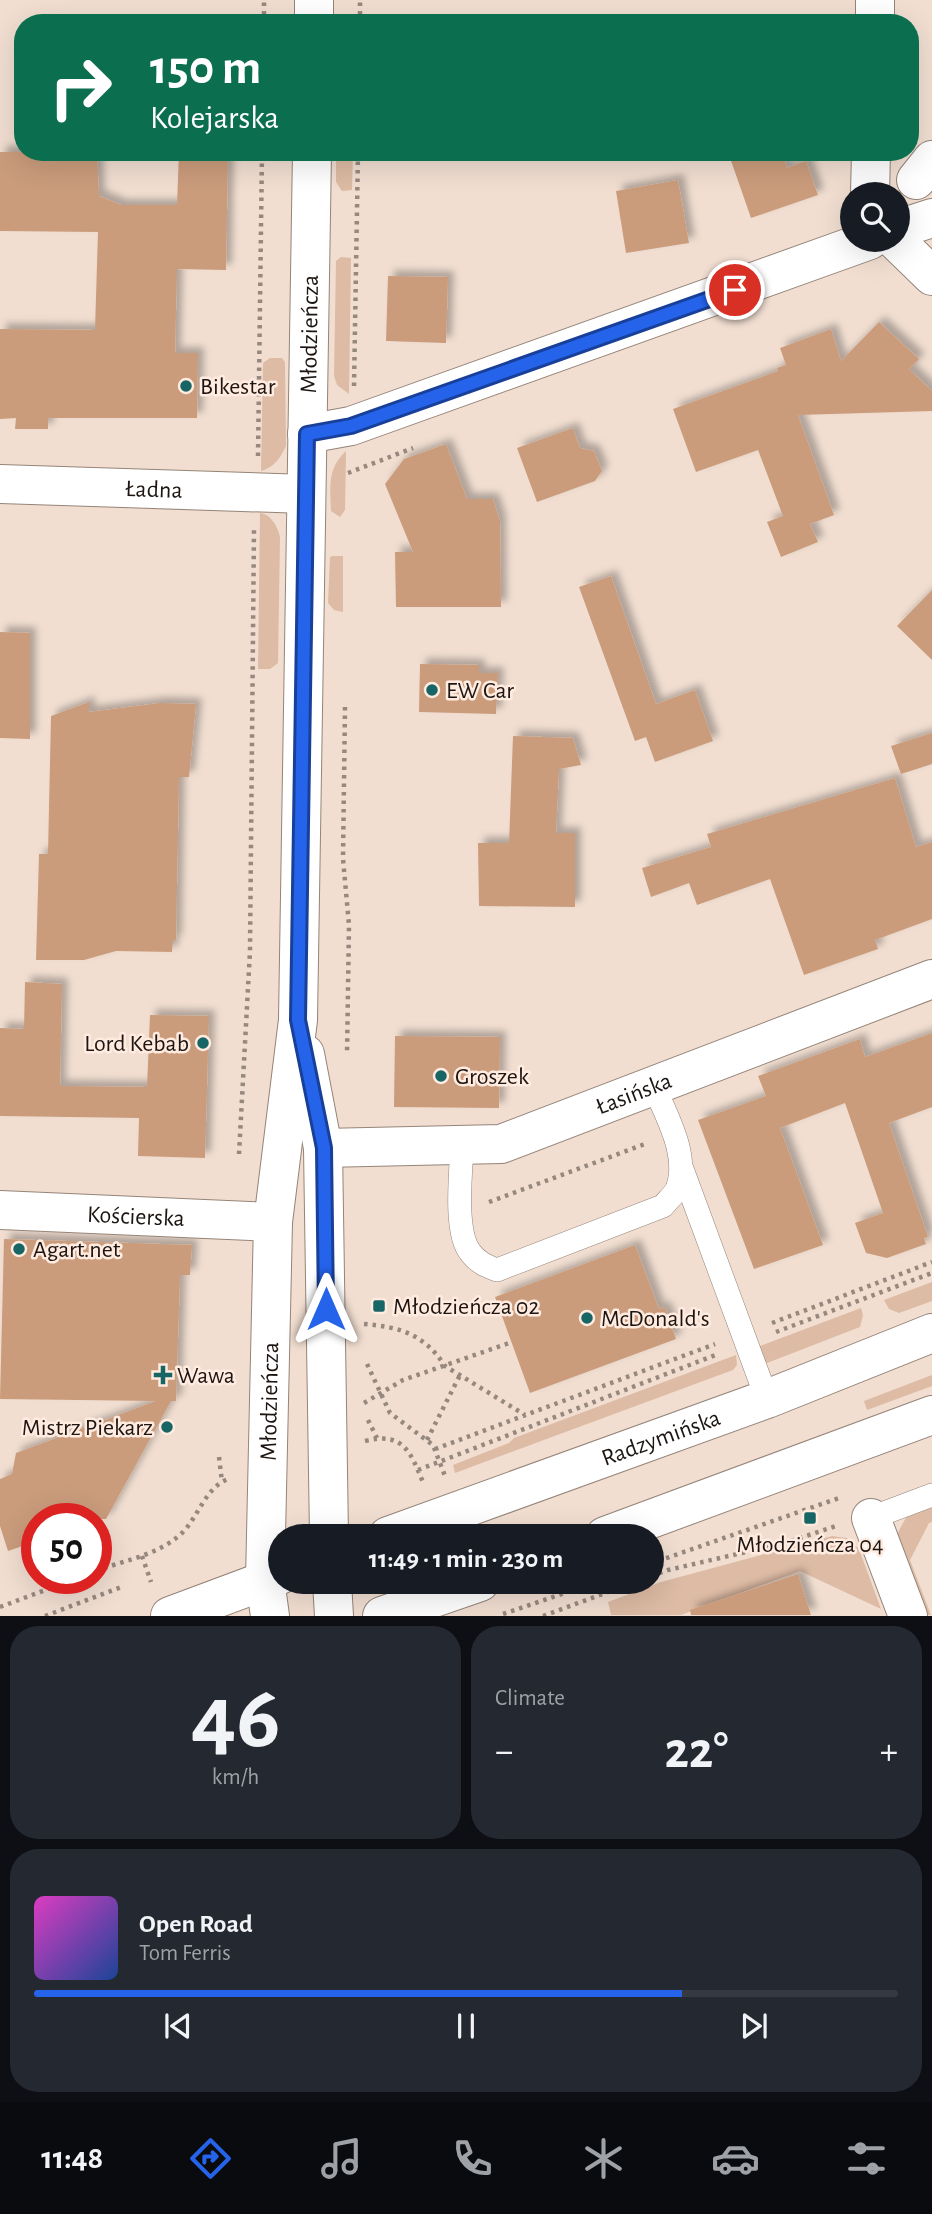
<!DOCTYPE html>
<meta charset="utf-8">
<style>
body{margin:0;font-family:"Alegreya Sans",sans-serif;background:#242831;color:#f1f3f6;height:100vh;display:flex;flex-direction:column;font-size:26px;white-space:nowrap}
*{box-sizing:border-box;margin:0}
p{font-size:23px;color:#9ea1a6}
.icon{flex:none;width:38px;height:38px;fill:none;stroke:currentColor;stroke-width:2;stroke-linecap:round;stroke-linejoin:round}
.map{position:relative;height:1616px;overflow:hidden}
.panel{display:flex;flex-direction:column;gap:10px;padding:10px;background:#0d0f14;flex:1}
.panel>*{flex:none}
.banner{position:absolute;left:14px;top:14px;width:905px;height:147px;border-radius:28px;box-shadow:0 7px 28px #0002;background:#0b6e4f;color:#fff;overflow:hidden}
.buttons{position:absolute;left:840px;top:182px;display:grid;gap:14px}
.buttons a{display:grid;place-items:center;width:70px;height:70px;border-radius:50%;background:#171b24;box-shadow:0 7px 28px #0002;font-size:35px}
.speed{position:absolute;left:21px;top:1503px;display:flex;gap:14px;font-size:35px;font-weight:700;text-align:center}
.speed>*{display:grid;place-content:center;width:91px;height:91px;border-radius:50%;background:#171b24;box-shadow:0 7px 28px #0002;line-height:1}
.speed .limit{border:10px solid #d22;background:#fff;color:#111}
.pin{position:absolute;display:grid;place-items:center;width:60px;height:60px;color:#fff;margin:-30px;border:4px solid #fff;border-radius:50%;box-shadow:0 2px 7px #0007}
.me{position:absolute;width:77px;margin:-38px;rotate:0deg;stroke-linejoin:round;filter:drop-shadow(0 0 5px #0008)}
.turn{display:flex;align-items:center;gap:24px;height:147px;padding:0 21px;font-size:32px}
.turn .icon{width:91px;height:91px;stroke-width:2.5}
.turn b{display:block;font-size:49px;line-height:60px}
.big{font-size:52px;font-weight:700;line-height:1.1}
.panel .tile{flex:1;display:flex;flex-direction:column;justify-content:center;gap:10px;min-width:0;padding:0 24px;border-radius:28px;background:#242831}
.panel .dial{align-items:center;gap:0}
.dial b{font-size:91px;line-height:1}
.song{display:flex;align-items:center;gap:21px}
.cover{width:84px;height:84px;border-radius:10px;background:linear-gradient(135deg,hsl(310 70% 55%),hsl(220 70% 35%))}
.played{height:7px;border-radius:4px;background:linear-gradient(90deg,#2563eb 75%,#363941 75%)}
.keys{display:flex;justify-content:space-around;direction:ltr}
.heat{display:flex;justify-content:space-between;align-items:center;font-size:38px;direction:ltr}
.panel .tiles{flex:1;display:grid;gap:10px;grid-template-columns:1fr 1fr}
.tile:last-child{grid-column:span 2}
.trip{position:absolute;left:268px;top:1524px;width:396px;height:70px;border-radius:35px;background:#171b24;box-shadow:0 7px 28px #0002;font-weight:700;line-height:70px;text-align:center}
.dock{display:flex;height:112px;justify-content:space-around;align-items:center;background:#090b0e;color:#9ea1a6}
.dock .icon{width:49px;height:49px}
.dock .on{color:#2563eb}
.dock b{font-size:32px;color:#f1f3f6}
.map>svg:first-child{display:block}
</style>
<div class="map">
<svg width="932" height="1616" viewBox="0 0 932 1616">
<defs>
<filter id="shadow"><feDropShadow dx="6" dy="-6" stdDeviation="3.5" flood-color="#0004"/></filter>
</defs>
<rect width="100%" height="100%" fill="#f1ded1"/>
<path fill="#ddbba4" d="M 336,152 L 353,152 L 352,190 L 342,191 L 336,182 Z
M 341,257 L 351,258 L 349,394 L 337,385 L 334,376 L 336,261 Z
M 270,358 L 282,358 L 285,362 L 286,446 C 280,458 275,467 261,471 L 263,363 Z
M 346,451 L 345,510 L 340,517 L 331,511 C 330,488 327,468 346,451 Z
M 260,513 C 271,514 278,527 280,537 L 278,663 L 270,669 L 258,669 Z
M 333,556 L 343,556 L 343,612 L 334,610 L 328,603 L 330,557 Z
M 932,1282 L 932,1301 L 899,1313 L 889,1309 L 884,1300 Z
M 861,1308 L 863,1315 L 860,1327 L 767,1363 L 764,1362 L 755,1348 Z
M 736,1355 L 737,1365 L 733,1370 L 455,1473 L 453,1465 L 509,1443 L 514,1438 Z
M 932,1375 L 932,1386 L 867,1410 L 864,1401 Z
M 932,1502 L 932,1522 L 929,1523 L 910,1560 L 931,1615 L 927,1615 L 897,1534 L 908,1514 Z
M 832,1536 L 847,1538 L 859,1549 L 881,1609 L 800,1571 L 681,1615 L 611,1615 L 608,1602 L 661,1582 Z"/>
<path fill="#ca9c7c" filter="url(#shadow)" d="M 0,152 L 97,152 L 99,196 L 121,205 L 177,205 L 179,152 L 228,152 L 226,270 L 177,269 L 175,353 L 198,353 L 197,418 L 48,418 L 48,429 L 15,429 L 16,418 L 0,419 L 0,329 L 95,330 L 98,232 L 0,231 Z
M 728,152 L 782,152 L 787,168 L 806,161 L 818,195 L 751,218 Z
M 678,180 L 689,243 L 626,253 L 616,191 Z
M 388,276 L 448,277 L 446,343 L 386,341 Z
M 879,322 L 919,359 L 909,369 L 932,391 L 932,411 L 798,415 L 834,515 L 810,524 L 818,542 L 781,557 L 767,522 L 783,516 L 758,450 L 696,472 L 673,409 L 778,371 L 777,368 L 786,365 L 780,348 L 831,329 L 841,361 Z
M 573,428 L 580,448 L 594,451 L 602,471 L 595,481 L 537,502 L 517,448 Z
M 446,444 L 467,499 L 493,499 L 500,521 L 501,607 L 396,607 L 395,552 L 413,552 L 385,484 L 404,459 Z
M 611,576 L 656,704 L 695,690 L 713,741 L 655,762 L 646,737 L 635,741 L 579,587 Z
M 932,590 L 932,660 L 897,626 Z
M 0,632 L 30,633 L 30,739 L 0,738 Z
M 420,664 L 479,665 L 479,673 L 498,673 L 496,714 L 419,712 Z
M 89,702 L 89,712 L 160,703 L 196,704 L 189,777 L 179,777 L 176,940 L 173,940 L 172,952 L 116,951 L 84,960 L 36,960 L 39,854 L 48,854 L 51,716 Z
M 932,733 L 932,764 L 901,774 L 891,746 Z
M 513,736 L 573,738 L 581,765 L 559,769 L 556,833 L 575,833 L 575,907 L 479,906 L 478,843 L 509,843 Z
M 895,778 L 916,847 L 932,842 L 932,919 L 875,940 L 878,949 L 804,975 L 770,879 L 697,905 L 689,883 L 651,897 L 642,868 L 711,847 L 707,834 Z
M 25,982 L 62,984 L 60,1086 L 147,1087 L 150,1015 L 209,1016 L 205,1158 L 138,1156 L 139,1118 L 0,1116 L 0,1028 L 24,1029 Z
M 932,1033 L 932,1107 L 889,1123 L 928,1237 L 924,1238 L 926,1244 L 887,1258 L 866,1253 L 855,1223 L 883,1213 L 845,1103 L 780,1128 L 823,1245 L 754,1269 L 698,1120 L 766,1096 L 758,1076 L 860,1039 L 865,1057 Z
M 395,1036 L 500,1037 L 499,1108 L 394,1107 Z
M 4,1239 L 192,1245 L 190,1275 L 180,1275 L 176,1401 L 171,1401 L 106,1519 L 37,1519 L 37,1541 L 8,1551 L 0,1526 L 0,1479 L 12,1474 L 16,1453 L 156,1401 L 0,1399 Z
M 635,1245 L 659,1309 L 665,1307 L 676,1339 L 530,1393 L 495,1297 Z
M 798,1574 L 811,1615 L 691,1615 L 690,1610 Z"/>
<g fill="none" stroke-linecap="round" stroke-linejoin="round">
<g stroke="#958478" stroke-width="24">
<path id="service" d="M 462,1146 C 461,1172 454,1231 470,1252 C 477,1262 486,1266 497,1270 L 663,1206 C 667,1201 674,1195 677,1189 C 690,1155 666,1116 654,1086
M 682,1169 L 767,1399
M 871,1518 L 932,1495"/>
</g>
<g stroke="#958478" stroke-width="40">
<g id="minor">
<path d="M 875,23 L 875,0"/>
<path d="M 916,180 L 932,160"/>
<path d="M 870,194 L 871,152"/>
<path d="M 898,229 L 932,218"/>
<path d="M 895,240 L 932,276"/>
<path d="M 307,434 L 351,426 L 870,240"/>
<path id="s1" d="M 0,484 L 306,494"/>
<path id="s2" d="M 323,1148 L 501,1144 L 932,979"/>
<path id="s3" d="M 0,1210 L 273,1222"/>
<path d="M 871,1518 L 908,1616"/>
</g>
</g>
<g stroke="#958478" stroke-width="40">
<g id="secondary">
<path d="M 314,23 L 314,0"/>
<path d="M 305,1054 L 323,1148 L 329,1536"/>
<path id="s4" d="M 388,1536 L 767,1399 L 932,1333"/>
<path d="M 605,1536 L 932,1415"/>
<path d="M 332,1582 L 334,1616"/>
<path d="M 170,1616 L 280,1575"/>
<path id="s5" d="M 270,1616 L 265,1580 L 273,1222 L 298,1020 L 312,152"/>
<path d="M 382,1616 L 480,1582"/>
</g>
</g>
<path stroke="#96887f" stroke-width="4.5" stroke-dasharray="3.5 5" stroke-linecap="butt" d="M 264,23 L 264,0
M 360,23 L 360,0
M 354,386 L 358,152
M 258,456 L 262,152
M 348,473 L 413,448
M 345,707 L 343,859 L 349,925 L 347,1055
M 239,1154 L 250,951 L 254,529
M 489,1202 L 645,1144
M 772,1323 L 932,1262
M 364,1324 C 400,1327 424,1334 445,1366 L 525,1415
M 776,1332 L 932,1273
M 367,1364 L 390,1413 L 433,1445 L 445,1476
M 364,1403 L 403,1380 L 512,1342
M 368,1420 L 377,1438
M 427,1440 L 460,1375
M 365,1441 C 404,1431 411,1453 424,1485
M 435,1449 L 715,1344
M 219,1457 L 222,1482
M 418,1470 L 718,1354
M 142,1556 L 151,1582
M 658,1561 L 839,1498
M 96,1571 C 125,1560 159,1555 182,1533 C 199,1516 205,1488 228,1479
M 651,1576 L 668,1570 L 785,1543 L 836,1526
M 0,1607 L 77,1578
M 503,1614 L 597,1582
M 45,1616 L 124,1586
M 543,1616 L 635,1582"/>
<use href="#service" stroke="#fff" stroke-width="23"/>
<use href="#minor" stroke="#fff" stroke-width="38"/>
<use href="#secondary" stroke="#fff" stroke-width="38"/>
</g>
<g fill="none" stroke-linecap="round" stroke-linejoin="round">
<g stroke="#184099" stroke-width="18">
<path id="route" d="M 326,1309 L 324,1148 L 298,1020 L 307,434 L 351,426 L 735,290"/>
</g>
<use href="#route" stroke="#2563eb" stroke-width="12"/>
</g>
<g fill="#176565" stroke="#ffebdf" stroke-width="2.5">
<circle cx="186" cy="386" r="7"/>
<circle cx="432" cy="690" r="7"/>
<circle cx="203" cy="1043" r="7"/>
<circle cx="441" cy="1076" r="7"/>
<circle cx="19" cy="1249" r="7"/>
<rect x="372" y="1299" width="14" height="14" rx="3.5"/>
<circle cx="587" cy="1318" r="7"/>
<path d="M159.5 1364.5h7v7h7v7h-7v7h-7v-7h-7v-7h7z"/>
<circle cx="167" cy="1427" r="7"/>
<rect x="803" y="1511" width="14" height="14" rx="3.5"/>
</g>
<g text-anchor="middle" stroke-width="5" stroke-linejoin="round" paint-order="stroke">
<g font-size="24" fill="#1c1511" stroke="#ffebdf">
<text dy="8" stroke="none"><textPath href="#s5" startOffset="1284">Młodzieńcza</textPath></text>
<text dy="8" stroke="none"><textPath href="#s1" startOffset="154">Ładna</textPath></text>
<text dy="8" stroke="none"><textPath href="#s2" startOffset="320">Łasińska</textPath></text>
<text dy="8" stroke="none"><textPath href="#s3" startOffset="136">Kościerska</textPath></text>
<text dy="8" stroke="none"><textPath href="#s5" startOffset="215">Młodzieńcza</textPath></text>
<text dy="8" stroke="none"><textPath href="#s4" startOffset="290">Radzymińska</textPath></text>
</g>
<g font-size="24" fill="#1c1511" stroke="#ffebdf" text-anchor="start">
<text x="200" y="394">Bikestar</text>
<text x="446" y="698">EW Car</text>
<text x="189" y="1051" text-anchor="end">Lord Kebab</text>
<text x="455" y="1084">Groszek</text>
<text x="33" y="1257">Agart.net</text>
<text x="393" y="1314">Młodzieńcza 02</text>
<text x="601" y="1326">McDonald's</text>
<text x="177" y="1383">Wawa</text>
<text x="153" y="1435" text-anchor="end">Mistrz Piekarz</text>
<text x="810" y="1552" text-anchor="middle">Młodzieńcza 04</text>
</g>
</g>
</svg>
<div class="buttons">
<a><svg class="icon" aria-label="search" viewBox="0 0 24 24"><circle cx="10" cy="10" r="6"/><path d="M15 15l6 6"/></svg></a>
</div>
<div class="speed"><div class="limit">50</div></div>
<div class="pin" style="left:735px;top:290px;background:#d93025"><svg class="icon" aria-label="arrive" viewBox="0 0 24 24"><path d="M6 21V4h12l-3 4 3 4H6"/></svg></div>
<svg class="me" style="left:326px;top:1309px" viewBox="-20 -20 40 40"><path d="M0-17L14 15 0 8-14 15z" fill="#2563eb" stroke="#fff" stroke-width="4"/></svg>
<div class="trip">11:49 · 1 min · 230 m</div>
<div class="banner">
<div class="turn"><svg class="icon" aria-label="right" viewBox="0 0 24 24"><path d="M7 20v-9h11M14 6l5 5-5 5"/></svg><div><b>150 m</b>Kolejarska</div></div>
</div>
</div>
<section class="panel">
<div class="tiles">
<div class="tile dial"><b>46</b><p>km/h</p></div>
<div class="tile"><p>Climate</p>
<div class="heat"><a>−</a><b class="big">22°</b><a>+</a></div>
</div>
<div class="tile">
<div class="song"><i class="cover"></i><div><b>Open Road</b><p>Tom Ferris</p></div></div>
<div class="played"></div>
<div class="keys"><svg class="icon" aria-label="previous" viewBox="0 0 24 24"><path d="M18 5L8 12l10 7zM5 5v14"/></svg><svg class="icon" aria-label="pause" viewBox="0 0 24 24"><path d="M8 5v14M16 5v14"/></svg><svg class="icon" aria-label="next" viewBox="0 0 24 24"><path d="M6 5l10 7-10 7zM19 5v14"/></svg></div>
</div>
</div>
</section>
<nav class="dock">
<b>11:48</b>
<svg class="icon on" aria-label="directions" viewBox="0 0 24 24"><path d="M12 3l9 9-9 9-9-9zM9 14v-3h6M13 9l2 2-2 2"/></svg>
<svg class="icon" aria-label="music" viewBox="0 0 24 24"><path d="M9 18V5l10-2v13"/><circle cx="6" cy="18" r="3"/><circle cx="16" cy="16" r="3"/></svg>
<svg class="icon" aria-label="phone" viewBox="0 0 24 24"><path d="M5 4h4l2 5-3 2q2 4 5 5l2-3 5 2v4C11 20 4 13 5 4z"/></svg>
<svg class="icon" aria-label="climate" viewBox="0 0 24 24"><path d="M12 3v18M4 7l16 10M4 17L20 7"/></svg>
<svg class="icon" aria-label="car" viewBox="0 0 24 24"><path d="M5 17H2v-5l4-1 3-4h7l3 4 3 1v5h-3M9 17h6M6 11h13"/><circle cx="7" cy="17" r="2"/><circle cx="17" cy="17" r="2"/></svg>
<svg class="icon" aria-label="filters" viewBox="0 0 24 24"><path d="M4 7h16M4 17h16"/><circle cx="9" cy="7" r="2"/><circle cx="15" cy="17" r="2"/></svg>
</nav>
